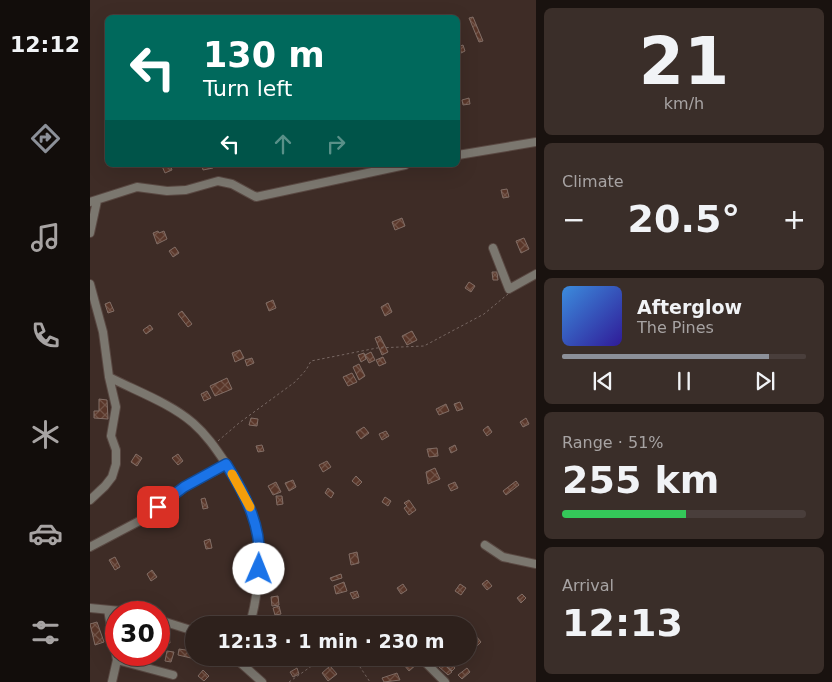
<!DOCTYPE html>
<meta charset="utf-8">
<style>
body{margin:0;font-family:"DejaVu Sans",sans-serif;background:#3a2e29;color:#f1f3f6;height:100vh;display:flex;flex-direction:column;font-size:19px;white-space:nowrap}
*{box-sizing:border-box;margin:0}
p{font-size:16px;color:#a7a3a3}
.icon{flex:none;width:28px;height:28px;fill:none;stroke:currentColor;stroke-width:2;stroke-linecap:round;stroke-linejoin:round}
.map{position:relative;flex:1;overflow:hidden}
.details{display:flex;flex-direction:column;gap:8px;padding:8px;background:#19120f;width:296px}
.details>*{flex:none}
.banner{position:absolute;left:15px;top:15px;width:355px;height:152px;border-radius:8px;box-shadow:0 5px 20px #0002,0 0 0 1px #493e3b;background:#00695c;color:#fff;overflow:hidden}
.speed{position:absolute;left:15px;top:601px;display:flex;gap:10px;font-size:25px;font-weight:700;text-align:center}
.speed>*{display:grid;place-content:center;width:65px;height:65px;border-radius:50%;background:#2e211c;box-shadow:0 5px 20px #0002,0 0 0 1px #493e3b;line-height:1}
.speed .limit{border:8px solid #d22;background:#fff;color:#111}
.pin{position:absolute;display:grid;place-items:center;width:42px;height:42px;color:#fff;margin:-21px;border-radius:10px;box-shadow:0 2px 8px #0006}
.me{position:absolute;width:55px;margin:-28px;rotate:1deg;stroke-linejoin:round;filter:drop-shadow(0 0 4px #0008)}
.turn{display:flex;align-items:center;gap:18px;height:105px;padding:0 15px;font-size:22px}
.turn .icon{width:65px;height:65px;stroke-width:2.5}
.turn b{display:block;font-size:35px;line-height:42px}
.lanes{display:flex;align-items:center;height:48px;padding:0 15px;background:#0003;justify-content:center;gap:25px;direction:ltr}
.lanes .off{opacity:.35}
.big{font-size:38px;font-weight:800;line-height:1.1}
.details .widget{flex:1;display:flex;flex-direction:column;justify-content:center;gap:8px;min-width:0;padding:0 18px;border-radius:8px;background:#3a2e29}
.details .dial{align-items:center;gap:0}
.dial b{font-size:65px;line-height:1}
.song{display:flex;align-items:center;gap:15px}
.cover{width:60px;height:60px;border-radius:8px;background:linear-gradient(135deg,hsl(210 70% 55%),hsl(250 70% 35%))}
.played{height:5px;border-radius:2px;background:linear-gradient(90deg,#8c9099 85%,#493e3b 85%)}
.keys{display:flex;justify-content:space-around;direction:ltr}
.heat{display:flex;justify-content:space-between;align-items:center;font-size:28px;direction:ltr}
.charge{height:8px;border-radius:4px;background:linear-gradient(90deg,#34c759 51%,#493e3b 0)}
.trip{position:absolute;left:95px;top:616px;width:292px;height:50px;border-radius:25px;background:#2e211c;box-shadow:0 5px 20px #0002,0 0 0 1px #493e3b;font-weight:800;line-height:50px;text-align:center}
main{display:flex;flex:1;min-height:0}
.tab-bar{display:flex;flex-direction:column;width:90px;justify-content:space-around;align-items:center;background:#120d0b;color:#a7a3a3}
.tab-bar .icon{width:35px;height:35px}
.tab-bar .current{color:#8c9099}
.tab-bar b{font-size:22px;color:#f1f3f6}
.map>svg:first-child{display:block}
</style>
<main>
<nav class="tab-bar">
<b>12:12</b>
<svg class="icon current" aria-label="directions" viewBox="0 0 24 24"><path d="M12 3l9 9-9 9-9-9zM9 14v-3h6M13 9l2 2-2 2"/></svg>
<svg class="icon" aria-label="music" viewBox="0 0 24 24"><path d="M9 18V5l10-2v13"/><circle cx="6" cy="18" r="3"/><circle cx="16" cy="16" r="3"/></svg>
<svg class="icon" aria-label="phone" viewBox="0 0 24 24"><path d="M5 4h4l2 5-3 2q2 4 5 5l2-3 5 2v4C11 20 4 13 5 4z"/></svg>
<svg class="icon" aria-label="climate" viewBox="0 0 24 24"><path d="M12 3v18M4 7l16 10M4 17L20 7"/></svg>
<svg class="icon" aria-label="car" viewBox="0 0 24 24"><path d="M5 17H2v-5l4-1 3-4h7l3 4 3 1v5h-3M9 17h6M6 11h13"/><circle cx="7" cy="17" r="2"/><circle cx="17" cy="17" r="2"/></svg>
<svg class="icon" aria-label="filters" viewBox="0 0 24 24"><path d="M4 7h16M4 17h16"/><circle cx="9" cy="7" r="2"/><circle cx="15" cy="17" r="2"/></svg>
</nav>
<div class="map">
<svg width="446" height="682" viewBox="0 0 446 682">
<defs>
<pattern id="building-cross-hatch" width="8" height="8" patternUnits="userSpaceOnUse" patternTransform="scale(1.25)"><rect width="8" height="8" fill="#593629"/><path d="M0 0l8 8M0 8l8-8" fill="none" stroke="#725448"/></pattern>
</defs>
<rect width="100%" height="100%" fill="#3e2c26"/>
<path fill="url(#building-cross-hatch)" stroke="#826e66" d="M 383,17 L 393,41 L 389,42 L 379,18 Z
M 373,45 L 375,51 L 369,54 L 368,47 Z
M 379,98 L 380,104 L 373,105 L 372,100 Z
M 80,165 L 82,170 L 75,173 L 72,166 Z
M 112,165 L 122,165 L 123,168 L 113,170 Z
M 417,189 L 419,197 L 413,198 L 411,190 Z
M 312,218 L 315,226 L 305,230 L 302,222 Z
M 68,231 L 69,233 L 74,231 L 77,239 L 67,244 L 63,233 Z
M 434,238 L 439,249 L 431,253 L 426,241 Z
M 85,247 L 89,253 L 83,257 L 79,251 Z
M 402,272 L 407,272 L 408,280 L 403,280 Z
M 379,282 L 385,286 L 381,292 L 375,288 Z
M 183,300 L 186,308 L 179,311 L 176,303 Z
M 20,302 L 24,311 L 18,313 L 15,304 Z
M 298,303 L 302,312 L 295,316 L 291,307 Z
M 92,311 L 102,324 L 98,327 L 88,314 Z
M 60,325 L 63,329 L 56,334 L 53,330 Z
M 322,331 L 327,340 L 317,345 L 312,336 Z
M 290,336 L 298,352 L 292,355 L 285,338 Z
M 150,350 L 154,358 L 145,362 L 142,353 Z
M 281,352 L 285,360 L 279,363 L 275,355 Z
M 274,353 L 276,359 L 271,362 L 268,355 Z
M 293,357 L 296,363 L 289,366 L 286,360 Z
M 162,358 L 164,363 L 157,366 L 155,360 Z
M 269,364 L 275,376 L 269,380 L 263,367 Z
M 262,373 L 267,382 L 258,386 L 253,377 Z
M 137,378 L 142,389 L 125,396 L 120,386 Z
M 117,391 L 121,398 L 114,401 L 111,394 Z
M 9,399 L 17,400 L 18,419 L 4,418 L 4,411 L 9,411 Z
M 370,402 L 373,409 L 367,411 L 364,404 Z
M 356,404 L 359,411 L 349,415 L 346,409 Z
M 161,418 L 168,419 L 167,426 L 159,425 Z
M 436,418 L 439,424 L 433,427 L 430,422 Z
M 398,426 L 402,432 L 397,436 L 393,430 Z
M 274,427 L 279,433 L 271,439 L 266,432 Z
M 296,431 L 299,436 L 292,440 L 289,434 Z
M 172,445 L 174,451 L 168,452 L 166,446 Z
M 365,445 L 367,450 L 361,453 L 359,448 Z
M 347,448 L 348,456 L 339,457 L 337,449 Z
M 46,454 L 52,458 L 47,466 L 41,462 Z
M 88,454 L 93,461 L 88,465 L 82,458 Z
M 237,461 L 241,467 L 233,472 L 229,465 Z
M 345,468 L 350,479 L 338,484 L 336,472 Z
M 266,476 L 272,482 L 268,486 L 262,481 Z
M 203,480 L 206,487 L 199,491 L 195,483 Z
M 426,481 L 429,485 L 416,495 L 413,491 Z
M 186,482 L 191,492 L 183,495 L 178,486 Z
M 365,482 L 368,488 L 361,491 L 358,485 Z
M 238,488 L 244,493 L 241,498 L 235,493 Z
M 186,496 L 192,496 L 193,504 L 187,505 Z
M 295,497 L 301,501 L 298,506 L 292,502 Z
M 115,498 L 118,508 L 113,509 L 111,499 Z
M 319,500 L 326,510 L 319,515 L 314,508 L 317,506 L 314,503 Z
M 56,503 L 61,510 L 55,514 L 50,507 Z
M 120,539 L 122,548 L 116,549 L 114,541 Z
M 267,552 L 269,563 L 261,565 L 259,554 Z
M 25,557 L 30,567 L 25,570 L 19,560 Z
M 165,561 L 166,567 L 154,570 L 153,566 Z
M 62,570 L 67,577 L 61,581 L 57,574 Z
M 251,574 L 252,578 L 242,581 L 240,578 Z
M 397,580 L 402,586 L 397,590 L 392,584 Z
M 254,582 L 257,591 L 246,594 L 244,586 Z
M 313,584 L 317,590 L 311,594 L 307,588 Z
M 370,584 L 376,588 L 371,595 L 365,591 Z
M 267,591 L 269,597 L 263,599 L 260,593 Z
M 432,594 L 436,598 L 431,603 L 427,598 Z
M 188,596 L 189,605 L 182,606 L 181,597 Z
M 189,606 L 191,614 L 185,615 L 183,608 Z
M 288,617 L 288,622 L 279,623 L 278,618 Z
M 7,622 L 14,642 L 5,645 L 0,624 Z
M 69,624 L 80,626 L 79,631 L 69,629 Z
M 72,636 L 79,636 L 80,643 L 72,643 Z
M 386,636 L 391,642 L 386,647 L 381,641 Z
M 89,649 L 102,651 L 101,658 L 88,655 Z
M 77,651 L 84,652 L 81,662 L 75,661 Z
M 322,658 L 327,664 L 319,671 L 314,665 Z
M 356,658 L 365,668 L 362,671 L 353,661 Z
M 352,662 L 362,672 L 358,675 L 348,666 Z
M 240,666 L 247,674 L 238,681 L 232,673 Z
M 207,668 L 209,674 L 203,677 L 200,672 Z
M 377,668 L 380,672 L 372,679 L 368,675 Z
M 113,670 L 119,676 L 114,681 L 108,676 Z
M 307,673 L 310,680 L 294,682 L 292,678 Z"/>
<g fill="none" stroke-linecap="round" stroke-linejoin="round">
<g stroke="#594842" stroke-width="10">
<path id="minor" d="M 368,155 L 446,142
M 0,202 L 47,187 L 77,191 L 96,190 L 128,181 L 142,184 L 166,197 L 315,165
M 0,233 L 7,201
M 403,248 L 419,289 L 446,274
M 0,284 L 13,332 L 19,377 C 46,391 80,403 103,423 C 118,436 128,452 139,468 C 174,525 176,561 160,625
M 0,500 L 15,486 L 22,477 L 26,464 L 26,450 L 21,436 L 26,407 L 19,377
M 395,545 L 413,557 L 446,564
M 0,547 L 55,518 L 95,487 L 136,465
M 0,608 L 41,612
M 18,610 L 27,660 L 83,675
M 69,620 L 104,631
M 145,658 L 172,682
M 331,658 L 355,682
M 22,682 L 27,660"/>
</g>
<path stroke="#776762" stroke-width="1" stroke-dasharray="2.5 2.5" stroke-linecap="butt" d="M 128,441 L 149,423 L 205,382 L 216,370 L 221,361 L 287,348 L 334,346 L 394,314 L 418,294
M 264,658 L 280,682
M 199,682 L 233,658"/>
<use href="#minor" stroke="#7b776f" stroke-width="8"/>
</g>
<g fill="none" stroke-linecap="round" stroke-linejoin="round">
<g stroke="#114b97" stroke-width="12">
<path id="route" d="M 68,507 L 94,487 L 136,464 C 157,497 173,529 169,569"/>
</g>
<use href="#route" stroke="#1a73e8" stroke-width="9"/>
<path stroke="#f59e0b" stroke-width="9" d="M 142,474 L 160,507"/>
</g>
</svg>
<div class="speed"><div class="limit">30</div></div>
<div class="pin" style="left:68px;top:507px;background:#d93025"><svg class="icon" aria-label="arrive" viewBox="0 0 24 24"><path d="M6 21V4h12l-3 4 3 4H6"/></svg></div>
<svg class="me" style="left:169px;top:569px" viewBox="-20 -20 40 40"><circle r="19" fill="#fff"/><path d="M0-13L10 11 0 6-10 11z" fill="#1a73e8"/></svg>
<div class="trip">12:13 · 1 min · 230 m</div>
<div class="banner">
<div class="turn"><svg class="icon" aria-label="left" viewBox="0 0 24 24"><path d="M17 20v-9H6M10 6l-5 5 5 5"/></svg><div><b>130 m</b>Turn left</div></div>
<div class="lanes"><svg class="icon" aria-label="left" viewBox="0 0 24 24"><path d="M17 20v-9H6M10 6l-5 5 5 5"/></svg><svg class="icon off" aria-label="ahead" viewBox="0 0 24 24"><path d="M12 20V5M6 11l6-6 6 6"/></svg><svg class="icon off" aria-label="right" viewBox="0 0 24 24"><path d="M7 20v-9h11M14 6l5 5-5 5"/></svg></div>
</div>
</div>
<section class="details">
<div class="widget dial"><b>21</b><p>km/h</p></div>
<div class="widget"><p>Climate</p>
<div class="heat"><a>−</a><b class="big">20.5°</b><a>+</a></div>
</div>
<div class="widget">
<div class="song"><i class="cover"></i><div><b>Afterglow</b><p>The Pines</p></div></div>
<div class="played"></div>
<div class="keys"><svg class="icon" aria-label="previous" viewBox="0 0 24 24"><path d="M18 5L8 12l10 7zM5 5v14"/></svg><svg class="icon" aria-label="pause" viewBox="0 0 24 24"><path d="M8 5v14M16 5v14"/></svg><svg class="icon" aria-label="next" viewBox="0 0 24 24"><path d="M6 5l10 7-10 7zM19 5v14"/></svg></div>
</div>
<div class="widget"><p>Range · 51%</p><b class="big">255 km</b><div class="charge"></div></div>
<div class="widget"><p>Arrival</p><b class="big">12:13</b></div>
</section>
</main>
